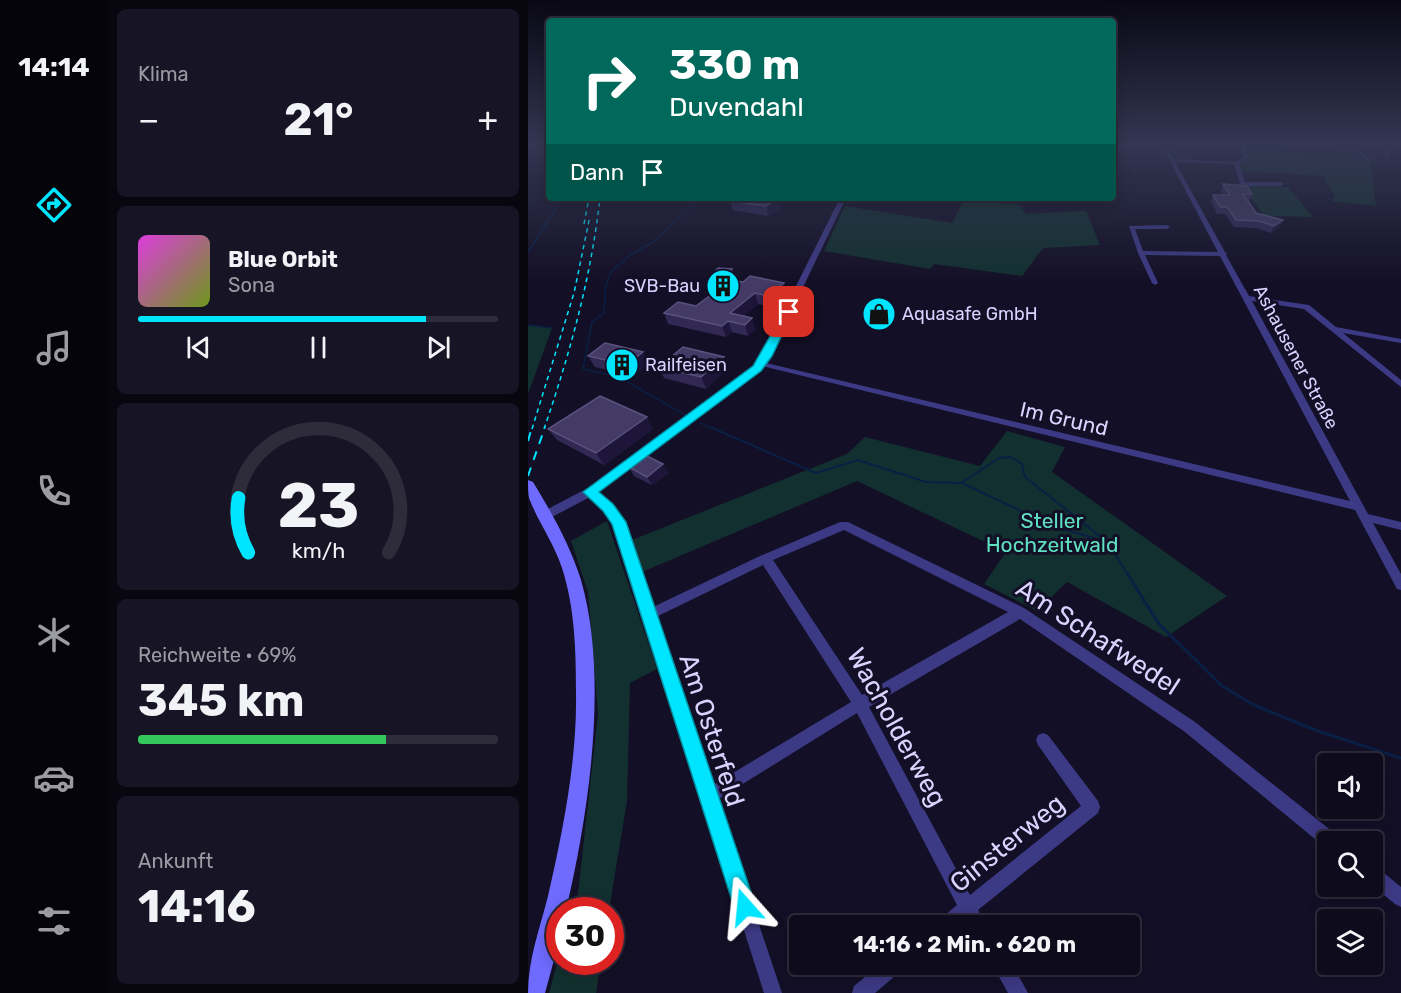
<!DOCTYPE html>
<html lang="de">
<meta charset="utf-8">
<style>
body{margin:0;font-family:Rubik,sans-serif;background:#171425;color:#f1f3f6;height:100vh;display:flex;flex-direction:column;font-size:22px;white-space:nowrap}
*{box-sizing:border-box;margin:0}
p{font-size:20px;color:#9b9ba3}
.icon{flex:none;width:33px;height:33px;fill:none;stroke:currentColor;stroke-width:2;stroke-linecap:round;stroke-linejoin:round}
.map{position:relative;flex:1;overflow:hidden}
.panel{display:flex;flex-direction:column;gap:9px;padding:9px;background:#08060f;width:420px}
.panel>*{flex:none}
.banner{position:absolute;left:18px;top:18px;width:570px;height:183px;border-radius:6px;box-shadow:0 3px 15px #0003,0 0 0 2px #2e2b3b;background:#00695c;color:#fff;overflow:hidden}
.controls{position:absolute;left:789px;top:753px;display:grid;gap:12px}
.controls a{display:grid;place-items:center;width:66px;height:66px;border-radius:6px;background:#0e0b1c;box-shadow:0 3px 15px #0003,0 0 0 2px #2e2b3b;font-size:30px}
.speed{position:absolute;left:18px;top:897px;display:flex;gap:12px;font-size:30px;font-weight:700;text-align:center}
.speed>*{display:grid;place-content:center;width:78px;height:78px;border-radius:50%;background:#0e0b1c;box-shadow:0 3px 15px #0003,0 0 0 2px #2e2b3b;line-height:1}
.speed .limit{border:9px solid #d22;background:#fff;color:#111}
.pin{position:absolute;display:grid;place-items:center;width:51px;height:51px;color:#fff;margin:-26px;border-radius:12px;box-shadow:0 3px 9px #0006}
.me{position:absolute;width:66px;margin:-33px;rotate:342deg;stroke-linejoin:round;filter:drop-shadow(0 0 4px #0008)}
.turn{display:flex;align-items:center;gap:21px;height:126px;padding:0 24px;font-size:27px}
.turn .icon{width:78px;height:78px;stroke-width:2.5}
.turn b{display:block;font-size:42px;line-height:51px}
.then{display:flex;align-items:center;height:57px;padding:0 24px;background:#0003;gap:12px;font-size:22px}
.big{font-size:45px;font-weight:700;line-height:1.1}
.panel .widget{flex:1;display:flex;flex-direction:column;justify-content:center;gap:9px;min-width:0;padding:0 21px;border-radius:9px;background:#171425}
.panel .dial{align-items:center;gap:0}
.dial svg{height:156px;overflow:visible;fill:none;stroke:#2e2b3b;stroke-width:7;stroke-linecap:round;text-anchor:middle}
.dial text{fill:#f1f3f6;stroke:none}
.song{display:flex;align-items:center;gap:18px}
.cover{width:72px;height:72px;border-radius:9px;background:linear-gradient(135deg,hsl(300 70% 55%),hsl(80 70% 35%))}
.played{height:6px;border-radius:3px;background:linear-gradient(90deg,#00e5ff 80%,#2e2b3b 80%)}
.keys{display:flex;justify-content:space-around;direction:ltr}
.heat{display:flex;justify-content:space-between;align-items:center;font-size:33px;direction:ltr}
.charge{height:9px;border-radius:4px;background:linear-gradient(90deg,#34c759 69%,#2e2b3b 0)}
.trip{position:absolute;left:261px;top:915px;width:351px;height:60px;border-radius:6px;background:#0e0b1c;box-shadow:0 3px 15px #0003,0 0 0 2px #2e2b3b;font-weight:700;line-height:60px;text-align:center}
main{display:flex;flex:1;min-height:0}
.menu{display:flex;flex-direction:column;width:108px;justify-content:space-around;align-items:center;background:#06040b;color:#9b9ba3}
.menu .icon{width:42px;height:42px}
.menu .active{color:#00e5ff}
.menu b{font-size:27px;color:#f1f3f6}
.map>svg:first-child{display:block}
</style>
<main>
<nav class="menu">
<b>14:14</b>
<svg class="icon active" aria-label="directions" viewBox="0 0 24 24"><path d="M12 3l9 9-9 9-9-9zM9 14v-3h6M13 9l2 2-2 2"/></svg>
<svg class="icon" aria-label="music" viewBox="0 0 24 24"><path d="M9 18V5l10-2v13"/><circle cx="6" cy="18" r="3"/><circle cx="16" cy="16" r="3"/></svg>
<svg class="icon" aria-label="phone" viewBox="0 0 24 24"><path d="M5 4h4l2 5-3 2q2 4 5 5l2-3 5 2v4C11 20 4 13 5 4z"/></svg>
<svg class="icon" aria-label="climate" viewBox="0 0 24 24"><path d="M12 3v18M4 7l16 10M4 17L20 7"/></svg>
<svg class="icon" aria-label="car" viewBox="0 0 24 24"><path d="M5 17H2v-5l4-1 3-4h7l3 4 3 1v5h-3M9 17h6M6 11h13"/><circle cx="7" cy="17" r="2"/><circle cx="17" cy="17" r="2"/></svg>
<svg class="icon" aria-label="filters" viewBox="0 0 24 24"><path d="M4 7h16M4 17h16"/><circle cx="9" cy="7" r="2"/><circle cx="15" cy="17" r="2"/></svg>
</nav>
<section class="panel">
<div class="widget"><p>Klima</p>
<div class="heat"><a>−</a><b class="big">21°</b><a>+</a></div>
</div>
<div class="widget">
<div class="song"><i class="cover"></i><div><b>Blue Orbit</b><p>Sona</p></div></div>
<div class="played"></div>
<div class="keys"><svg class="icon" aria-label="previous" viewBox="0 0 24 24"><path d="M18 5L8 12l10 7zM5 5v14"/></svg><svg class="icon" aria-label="pause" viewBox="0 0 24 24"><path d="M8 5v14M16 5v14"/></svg><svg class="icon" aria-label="next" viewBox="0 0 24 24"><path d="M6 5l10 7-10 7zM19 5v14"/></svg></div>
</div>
<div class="widget dial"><svg viewBox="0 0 100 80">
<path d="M14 69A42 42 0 1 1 86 69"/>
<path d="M14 69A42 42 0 0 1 9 41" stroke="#00e5ff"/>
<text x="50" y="56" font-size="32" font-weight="700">23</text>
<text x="50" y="72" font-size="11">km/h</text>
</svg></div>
<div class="widget"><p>Reichweite · 69%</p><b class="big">345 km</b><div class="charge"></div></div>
<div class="widget"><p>Ankunft</p><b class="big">14:16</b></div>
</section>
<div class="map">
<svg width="873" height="993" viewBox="0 0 873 993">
<rect width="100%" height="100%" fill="#130f26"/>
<path fill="#12302f" d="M 716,144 L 723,144 L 724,148 L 842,160 L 848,206 L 803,201 L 807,196 L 795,176 L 713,171 L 711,165 L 720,160 Z
M 715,186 L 760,187 L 785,217 L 736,216 Z
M 448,201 L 492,205 L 498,214 L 558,211 L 572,245 L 515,248 L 494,276 L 406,264 L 402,269 L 296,251 L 317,206 L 424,223 L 435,202 Z
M 0,325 L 24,328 L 0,394 Z
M 479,431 L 537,447 L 524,472 L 699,596 L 638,637 L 539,582 L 509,611 L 456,584 L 478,552 L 329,481 L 114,572 L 104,540 L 319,454 L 337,437 L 452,466 Z
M 79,521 L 129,669 L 102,683 L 99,801 L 81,910 L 45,910 L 50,893 L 70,714 L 60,592 L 43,541 Z
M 31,956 L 32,962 L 73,962 L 68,993 L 21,993 Z"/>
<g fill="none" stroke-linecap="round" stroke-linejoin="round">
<path stroke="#0a1f44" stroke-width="1.5" d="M 0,252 L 35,198
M 0,325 L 24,328
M 157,415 L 91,377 L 55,369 L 64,322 L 76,313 L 78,284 L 83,272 L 102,255 L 125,242 L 173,198
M 172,423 L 186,429"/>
<path stroke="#0a1f44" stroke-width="2" d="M 182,427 L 288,473 L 330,460 L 398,482 L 433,483 L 471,458 L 483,457 L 494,464 L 497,477 L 579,542 L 601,576
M 434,483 L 497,513
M 511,522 L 576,541"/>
<path stroke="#0a1f44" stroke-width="3" d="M 600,575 L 631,624 L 694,686 L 728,706 L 790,731 L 873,758"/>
<path fill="#3d3a85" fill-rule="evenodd" d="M 633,144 L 637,144 L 645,159 L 706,162 L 715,158 L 713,144 L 717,144 L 720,155 L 719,159 L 711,164 L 717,182 L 753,182 L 756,184 L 753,186 L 715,186 L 712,184 L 706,164 L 647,162 L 697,252 L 699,254 L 698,255 L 721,296 L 781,305 L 808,327 L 873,339 L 873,343 L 815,333 L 873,380 L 873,387 L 776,309 L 724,301 L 840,514 L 873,522 L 873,530 L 845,523 L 873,574 L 873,590 L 869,589 L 827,510 L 234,366 L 230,364 L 234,362 L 822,501 L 692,256 L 617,255 L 630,283 L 627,285 L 624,283 L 610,253 L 601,226 L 639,225 L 642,227 L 639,229 L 607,229 L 615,251 L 690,252 Z
M 661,144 L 686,144 L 686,145 L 663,146 Z
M 764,144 L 830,150 L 843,160 L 839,161 L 829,152 Z
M 844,144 L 873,146 L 873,148 L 860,147 L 861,156 L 859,157 L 857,156 L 855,146 Z
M 62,488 L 84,504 L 96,522 L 125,607 L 232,556 L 312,522 L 320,522 L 496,608 L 667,722 L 810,836 L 812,842 L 800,842 L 800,848 L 798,848 L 657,732 L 492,619 L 341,707 L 442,895 L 553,806 L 510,745 L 508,740 L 510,735 L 515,733 L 520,735 L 570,801 L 572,807 L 570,813 L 450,910 L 458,926 L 439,926 L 437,921 L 431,926 L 408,926 L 411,920 L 429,905 L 329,713 L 189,800 L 254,993 L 236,993 L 86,523 L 76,510 L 58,495 L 57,492 ZM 316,530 L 480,612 L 334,695 L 245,560 ZM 235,565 L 323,702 L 185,785 L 128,617 Z
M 844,866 L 850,868 L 873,887 L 873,907 L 867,904 L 844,885 Z
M 353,964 L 377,964 L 374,970 L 347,993 L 324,993 L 326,986 Z
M 464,964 L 484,964 L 500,993 L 480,993 Z"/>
<path fill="#3d3a85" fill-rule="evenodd" d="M 312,198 L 318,198 L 237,366 L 66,495 L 22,518 L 14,518 L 12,515 L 14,512 L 58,489 L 230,362 Z"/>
<path fill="#6f6bff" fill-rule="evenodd" d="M 0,480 L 5,482 C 24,513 42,545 53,580 C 81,677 61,813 38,910 L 32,910 L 32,938 L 17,993 L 0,993 C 0,959 12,928 20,896 C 35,830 49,761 48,694 C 48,652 47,608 34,568 C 26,543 10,522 1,498 C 0,493 0,486 0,480 Z"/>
<path stroke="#00e5ff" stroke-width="1.5" stroke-dasharray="4.5 4" stroke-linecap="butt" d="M 56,224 L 61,198
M 4,429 L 46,293 L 62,216
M 16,429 C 42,353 63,278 72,198"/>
<path stroke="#00e5ff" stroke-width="2" stroke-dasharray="9 8" stroke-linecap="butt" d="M 0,441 L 4,427
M 0,476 L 17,427"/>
</g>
<path fill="#312854" d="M 695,184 L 724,194 L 722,201 L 719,201 L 728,213 L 752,227 L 743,233 L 728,228 L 706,227 L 697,214 L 689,214 L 683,202 L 685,195 L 695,195 L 693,191 Z
M 251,198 L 253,208 L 240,216 L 205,210 L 202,201 Z
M 204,269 L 207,279 L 207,280 L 259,294 L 244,307 L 230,304 L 216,316 L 228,329 L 220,336 L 204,332 L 198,337 L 140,324 L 136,313 L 168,306 L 188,291 L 184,291 L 180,280 Z
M 60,356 L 121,363 L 105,376 L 67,367 Z
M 131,367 L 200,368 L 178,389 L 136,378 Z
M 20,429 L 125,429 L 76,465 L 29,440 Z
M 135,464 L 140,473 L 124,485 L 106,476 L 101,467 Z"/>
<path fill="#1d163a" d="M 251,198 L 253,208 L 240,216 L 238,206 Z
M 755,220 L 752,227 L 743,233 L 746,226 Z
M 204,269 L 207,279 L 200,291 L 196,280 Z
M 256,283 L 259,294 L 244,307 L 241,296 Z
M 227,293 L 230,304 L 208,323 L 202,313 Z
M 224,318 L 228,329 L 220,336 L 217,325 Z
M 200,321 L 204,332 L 198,337 L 194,326 Z
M 115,352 L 121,363 L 105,376 L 99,365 Z
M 196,357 L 200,368 L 178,389 L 173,377 Z
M 119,417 L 125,429 L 76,465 L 68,453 Z
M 135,464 L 140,473 L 124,485 L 119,477 Z"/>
<path fill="#433a66" stroke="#5a527e" stroke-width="1.5" d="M 695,184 L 719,186 L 724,194 L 715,194 L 728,213 L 755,220 L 746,226 L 731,221 L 708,220 L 699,207 L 692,207 L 685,195 L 702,195 Z
M 207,198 L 250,198 L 238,206 L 202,201 Z
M 190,268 L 204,269 L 196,280 L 180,280 Z
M 222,276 L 256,283 L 241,296 L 227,293 L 202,313 L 224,318 L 217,325 L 200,321 L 194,326 L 136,313 L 150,302 L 168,306 L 203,280 L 215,282 Z
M 77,343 L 115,352 L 99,365 L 60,356 Z
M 155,347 L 196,357 L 173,377 L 131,367 Z
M 72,396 L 119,417 L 68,453 L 20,429 Z
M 117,455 L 135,464 L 119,477 L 101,467 Z"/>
<linearGradient id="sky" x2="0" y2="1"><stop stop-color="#0a0815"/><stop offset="0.51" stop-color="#333752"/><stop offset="1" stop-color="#333752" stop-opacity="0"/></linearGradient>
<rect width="873" height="283" fill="url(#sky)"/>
<path fill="#00e5ff" stroke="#0095a6" stroke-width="1.5" d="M 261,309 L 265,312 L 244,356 L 233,371 L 71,492 L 85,504 L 98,522 L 228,907 L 225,915 L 217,918 L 209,915 L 206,907 L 84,524 L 75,511 L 55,492 L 225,366 L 256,312 Z"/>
<defs>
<g id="building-disc" transform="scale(1.725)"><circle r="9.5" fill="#00e5ff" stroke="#130f26"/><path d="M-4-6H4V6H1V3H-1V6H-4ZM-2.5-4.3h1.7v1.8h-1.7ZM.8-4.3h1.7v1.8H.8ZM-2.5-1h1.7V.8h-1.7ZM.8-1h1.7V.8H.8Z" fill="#111"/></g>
<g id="shop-disc" transform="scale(1.725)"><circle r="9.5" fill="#00e5ff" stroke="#130f26"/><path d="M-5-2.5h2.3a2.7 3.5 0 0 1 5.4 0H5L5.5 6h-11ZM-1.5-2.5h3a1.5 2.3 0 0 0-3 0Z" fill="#111"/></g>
</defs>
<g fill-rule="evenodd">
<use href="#building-disc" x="195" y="286"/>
<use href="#shop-disc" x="351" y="314"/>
<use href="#building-disc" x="94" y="365"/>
</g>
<g text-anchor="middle" stroke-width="6" stroke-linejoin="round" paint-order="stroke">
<g font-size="18" fill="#d9d4ff" stroke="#130f26" text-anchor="start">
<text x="172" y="292" text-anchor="end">SVB-Bau</text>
<text x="374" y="320">Aquasafe GmbH</text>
<text x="117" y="371">Railfeisen</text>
</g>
<g font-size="18" fill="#d9d4ff" stroke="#130f26">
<text transform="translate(768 357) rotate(62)" y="6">Ashausener Straße</text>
</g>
<g font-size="21" fill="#d9d4ff" stroke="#130f26">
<text transform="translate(536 419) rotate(13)" y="7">Im Grund</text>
</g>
<g font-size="21" fill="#5fe0c0" stroke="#130f26">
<text x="524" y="528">Steller<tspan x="524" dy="24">Hochzeitwald</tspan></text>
</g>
<g font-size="26" fill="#d9d4ff" stroke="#130f26">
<text transform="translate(570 637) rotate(33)" y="9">Am Schafwedel</text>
<text transform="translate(369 727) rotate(61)" y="9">Wacholderweg</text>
<text transform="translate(184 730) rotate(72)" y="9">Am Osterfeld</text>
<text transform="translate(479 843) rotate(-39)" y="9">Ginsterweg</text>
</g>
</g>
</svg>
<div class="controls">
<a><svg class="icon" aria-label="sound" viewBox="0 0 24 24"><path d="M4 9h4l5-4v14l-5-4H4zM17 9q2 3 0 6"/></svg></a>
<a><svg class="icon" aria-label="search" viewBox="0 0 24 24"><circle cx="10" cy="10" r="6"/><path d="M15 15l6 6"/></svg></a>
<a><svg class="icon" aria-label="layers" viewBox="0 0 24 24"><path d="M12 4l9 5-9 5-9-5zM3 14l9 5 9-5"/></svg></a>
</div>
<div class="speed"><div class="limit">30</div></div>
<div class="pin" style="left:261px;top:312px;background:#d93025"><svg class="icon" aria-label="arrive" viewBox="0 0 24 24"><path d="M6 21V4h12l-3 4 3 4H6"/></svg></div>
<svg class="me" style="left:217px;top:907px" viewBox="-20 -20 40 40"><path d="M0-17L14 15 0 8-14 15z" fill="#00e5ff" stroke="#fff" stroke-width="4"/></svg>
<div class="trip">14:16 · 2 Min. · 620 m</div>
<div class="banner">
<div class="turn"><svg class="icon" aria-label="right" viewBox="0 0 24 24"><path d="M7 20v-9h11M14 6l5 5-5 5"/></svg><div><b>330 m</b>Duvendahl</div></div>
<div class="then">Dann<svg class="icon" aria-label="arrive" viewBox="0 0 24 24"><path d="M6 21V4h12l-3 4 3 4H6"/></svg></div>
</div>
</div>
</main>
